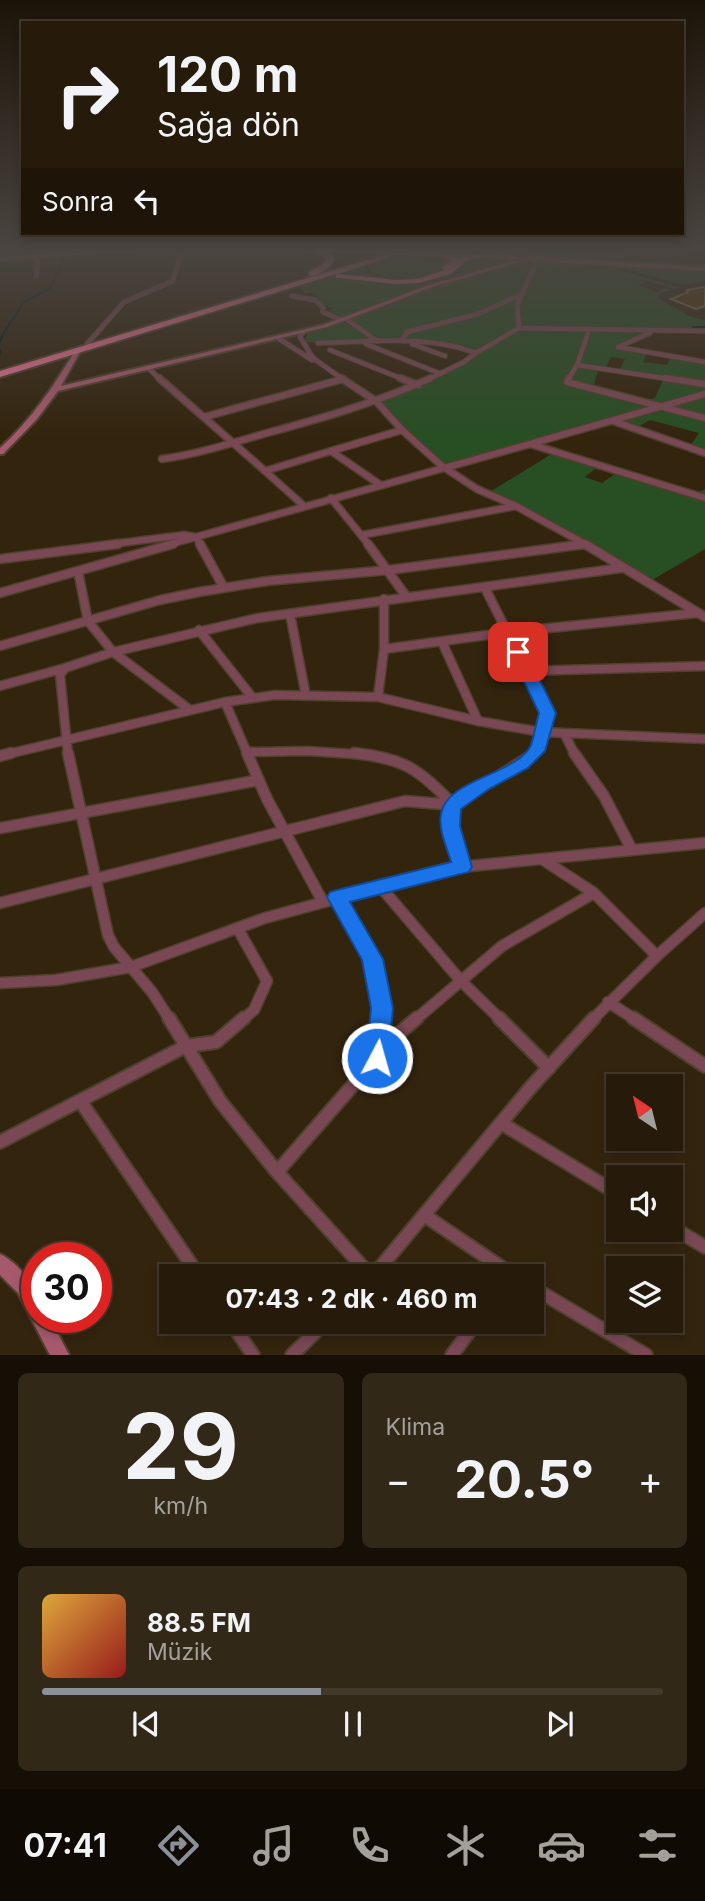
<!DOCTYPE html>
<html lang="tr">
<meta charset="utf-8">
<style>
body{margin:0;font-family:Inter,sans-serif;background:#322818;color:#f1f3f6;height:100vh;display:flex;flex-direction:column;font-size:26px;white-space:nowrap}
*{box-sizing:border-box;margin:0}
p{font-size:23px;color:#a4a19c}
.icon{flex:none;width:38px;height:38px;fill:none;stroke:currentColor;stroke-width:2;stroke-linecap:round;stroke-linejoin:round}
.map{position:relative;height:1355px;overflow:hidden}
.drawer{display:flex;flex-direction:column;gap:18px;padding:18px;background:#150f06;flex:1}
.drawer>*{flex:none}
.top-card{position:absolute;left:21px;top:21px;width:663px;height:214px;border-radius:0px;box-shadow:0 4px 10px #0003,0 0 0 2px #42392b;background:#261b0a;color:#f1f3f6;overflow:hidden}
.needle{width:46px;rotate:325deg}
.fabs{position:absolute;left:606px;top:1074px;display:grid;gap:14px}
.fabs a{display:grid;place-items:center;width:77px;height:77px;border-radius:0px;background:#261b0a;box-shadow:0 4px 10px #0003,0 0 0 2px #42392b;font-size:35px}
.speed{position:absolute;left:21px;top:1242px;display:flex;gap:14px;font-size:35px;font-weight:700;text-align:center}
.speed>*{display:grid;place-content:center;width:91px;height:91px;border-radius:50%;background:#261b0a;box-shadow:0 4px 10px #0003,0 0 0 2px #42392b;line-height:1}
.speed .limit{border:10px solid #d22;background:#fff;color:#111}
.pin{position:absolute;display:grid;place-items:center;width:60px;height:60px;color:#fff;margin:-30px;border-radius:14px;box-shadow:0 4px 10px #0006}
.me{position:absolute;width:77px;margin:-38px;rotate:6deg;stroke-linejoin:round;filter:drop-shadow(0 0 5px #0008)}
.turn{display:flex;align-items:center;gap:24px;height:147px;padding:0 21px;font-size:32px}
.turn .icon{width:91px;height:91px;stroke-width:2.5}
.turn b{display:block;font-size:49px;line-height:60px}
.then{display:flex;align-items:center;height:66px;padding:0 21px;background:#0003;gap:14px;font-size:26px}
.big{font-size:52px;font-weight:700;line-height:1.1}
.drawer .widget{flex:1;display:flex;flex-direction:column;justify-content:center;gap:10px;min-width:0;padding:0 24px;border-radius:10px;background:#322818}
.drawer .dial{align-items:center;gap:0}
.dial b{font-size:91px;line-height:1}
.song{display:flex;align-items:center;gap:21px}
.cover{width:84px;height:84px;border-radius:10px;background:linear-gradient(135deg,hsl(40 70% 55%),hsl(0 70% 35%))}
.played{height:7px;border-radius:4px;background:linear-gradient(90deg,#8c9099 45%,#42392b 45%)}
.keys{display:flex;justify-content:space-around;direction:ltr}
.heat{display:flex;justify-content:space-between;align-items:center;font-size:38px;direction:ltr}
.drawer .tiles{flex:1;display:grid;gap:18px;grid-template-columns:1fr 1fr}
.widget:last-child{grid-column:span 2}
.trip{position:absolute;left:159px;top:1264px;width:385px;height:70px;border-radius:0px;background:#261b0a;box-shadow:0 4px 10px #0003,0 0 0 2px #42392b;font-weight:700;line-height:70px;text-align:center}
.dock{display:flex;height:112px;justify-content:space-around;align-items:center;background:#0f0b04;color:#a4a19c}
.dock .icon{width:49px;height:49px}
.dock .current{color:#8c9099}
.dock b{font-size:32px;color:#f1f3f6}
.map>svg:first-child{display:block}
</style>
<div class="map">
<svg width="705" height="1355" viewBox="0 0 705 1355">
<rect width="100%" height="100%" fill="#33240e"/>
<path fill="#284e23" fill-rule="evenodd" d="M 479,248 L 576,248 L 616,256 L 613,258 L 512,256 Z
M 403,254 L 447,257 L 451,260 C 436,281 391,283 370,271 L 370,268 L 378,262 Z
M 472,256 L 590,261 L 680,288 L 675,289 L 648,281 L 638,285 L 657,292 L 664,288 L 671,290 L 660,294 L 658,298 L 686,314 L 685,315 L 705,320 L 705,327 L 657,331 L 619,347 L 647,353 L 643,362 L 667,365 L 671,356 L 705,362 L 705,453 L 689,448 L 699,433 L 650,420 L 634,429 L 613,421 L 442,466 L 375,401 L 443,373 L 476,353 L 432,342 L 377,341 L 346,319 L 329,311 L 334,308 L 323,305 L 314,292 L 305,294 L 299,284 L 365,265 L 365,272 C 399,293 442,275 472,256 ZM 611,357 L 625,359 L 619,371 L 664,378 L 655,398 L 641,401 L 593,388 L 599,368 L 605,369 Z
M 612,265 L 705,271 L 705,280 L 683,285 Z
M 341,323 L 346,323 L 369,338 L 363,343 L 305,342 L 307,333 Z
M 555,452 L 600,465 L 585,477 L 602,483 L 619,471 L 694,495 L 705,489 L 705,549 L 647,583 L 584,544 L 492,495 L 491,491 Z"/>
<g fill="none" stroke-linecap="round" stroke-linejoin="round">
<path stroke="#001c21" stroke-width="2" d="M 60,248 L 62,251
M 693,327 L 705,327
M 0,342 C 4,326 17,318 22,303 L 50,288 L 65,256
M 0,350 L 0,353"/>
</g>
<path fill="#513502" stroke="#7f6e56" stroke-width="2" d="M 705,287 L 705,306 L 696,309 L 671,299 L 688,292 L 687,290 Z"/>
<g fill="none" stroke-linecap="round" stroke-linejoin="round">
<g stroke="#4f412c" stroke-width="6">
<path id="street-far4" d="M 579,248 L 621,256
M 36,276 L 38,256
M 522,294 L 517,305 L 519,328 L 705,331
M 292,296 L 315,300 L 323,308 L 323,312 L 342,320
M 346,319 L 377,341
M 589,330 L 577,365 L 676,380
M 303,332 L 300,337 L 313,358 L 344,380
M 650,333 L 618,347 L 705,362
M 278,338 L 312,360
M 402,340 L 407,332 L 478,314 L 522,294 L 538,258
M 318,343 C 371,342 425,334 476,353 L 464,362 L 427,380
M 87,344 L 124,302 L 173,281 L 182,248
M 366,344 L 441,374
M 412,344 L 445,356
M 330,350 L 405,380
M 476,353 L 519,328
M 148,368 L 161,380
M 340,380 L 343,379
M 568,380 L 577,365"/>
</g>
<g stroke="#4f412c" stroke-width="9">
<path id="street-far3" d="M 159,378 L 265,471
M 341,378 L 376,401 L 402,430 L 331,451 L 379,484
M 400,378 L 418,385
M 569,378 L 567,382 L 705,418
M 665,378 L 705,384
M 204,417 L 343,379
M 613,421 L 705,453
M 402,430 L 442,466 L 477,489 L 516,506 L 585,544
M 533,443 L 705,394
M 162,459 C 198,454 232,443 267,433 C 323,418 378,402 431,378
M 331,498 L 369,545
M 304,506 L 265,471 L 331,451
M 362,535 L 516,506
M 104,545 L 184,535 L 196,537 L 530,444 L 705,498
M 167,545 L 196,537 L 201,545
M 575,545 L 587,545"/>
</g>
<g stroke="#4f412c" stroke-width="11">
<path id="street-far2" d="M 200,544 L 224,588
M 368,544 L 406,596
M 0,559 L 118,544
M 78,571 L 88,621 L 113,652 L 190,710
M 485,588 L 548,713 L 539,745 L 533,755
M 0,593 L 173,544
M 290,614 L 306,696
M 199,630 L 252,697
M 442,642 L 478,721
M 0,646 L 160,600 L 199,592 L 267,581 L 389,570 L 585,544 L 705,617
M 384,649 L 510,632 L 697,613
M 526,671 L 705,666
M 0,686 L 65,668
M 378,697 L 384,649 L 384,599
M 225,702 L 248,755
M 564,733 L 575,755
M 247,752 L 308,751 L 368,755
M 4,755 L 225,702 L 275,695 L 378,697 L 478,721 L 541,732 L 705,739
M 68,755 L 60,675 L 65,668 L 113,652 L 258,618 L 621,568"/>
</g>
<g stroke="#4f412c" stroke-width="13">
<path id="street-far1" d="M 68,753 L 108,935 L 114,947 L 152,992 L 170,1020
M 247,753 L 267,799 L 323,902
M 354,753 C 407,759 417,769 454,805
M 574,753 L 604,796 L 632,850
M 0,756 L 11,753
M 0,828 L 259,780
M 542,859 L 594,893 L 655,954
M 462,867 C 456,847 444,825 454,805 L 535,753
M 379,885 L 461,981 L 501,1020
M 337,897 C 360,936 386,973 381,1020
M 0,903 L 405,801 L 454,805
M 238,929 L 267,981 L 254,1010 L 242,1020
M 0,983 L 56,980 L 131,967 L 265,918 L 450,868 L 705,843
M 608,1002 L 636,1020
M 415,1020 L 502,946 L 594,893
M 592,1020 L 659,954 L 705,913"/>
</g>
<g stroke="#4f412c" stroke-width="16">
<path id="street" d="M 169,1018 L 220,1101 L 277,1172 L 371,1276
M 499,1018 L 549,1068
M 633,1018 L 705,1066
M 377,1058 L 381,1018
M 81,1102 L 199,1276
M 501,1123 L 618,1194
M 0,1142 L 186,1046 L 216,1042 L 244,1018
M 277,1172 L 396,1036 L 417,1018
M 424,1215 L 514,1276
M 670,1226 L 705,1247
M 373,1276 L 531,1087 L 594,1018
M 532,1287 L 646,1355
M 230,1321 L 253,1355
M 292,1355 L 327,1321
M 452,1355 L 477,1321"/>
</g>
<g stroke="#4f412c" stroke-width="4">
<path id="secondary" d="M 123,248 L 148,248 L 145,250 L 0,261 L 0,257 Z
M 296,248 L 349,248 L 363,250 L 360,252 L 299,250 Z
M 431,253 L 528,256 L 705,267 L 705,271 L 525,261 L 433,287 L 327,327 L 58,391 L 37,419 L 3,454 L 0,454 L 0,448 C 32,419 54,386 76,349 L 81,350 L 61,386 L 323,325 L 429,285 L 514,260 L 433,256 L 430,254 Z
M 0,1254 C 12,1259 35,1282 37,1295 C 38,1302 37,1311 37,1318 L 50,1318 L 69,1355 L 50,1355 L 18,1293 L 0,1275 Z"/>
</g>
<g stroke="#4f412c" stroke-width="4">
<path id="highway" d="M 301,248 L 328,251 L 335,259 C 329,268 320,276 309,276 L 309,272 L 322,265 L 327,259 L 322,255 Z
M 332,248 L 341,248 L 343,250 L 339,252 Z
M 407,248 L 419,248 L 338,274 L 396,280 L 417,279 L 445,270 L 442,268 L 451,260 L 437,256 L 437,252 L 460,259 C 466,254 481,252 488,256 L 467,260 L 451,274 L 418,283 L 396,284 L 339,278 L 336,278 L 336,274 L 0,377 L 0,371 Z
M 473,248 L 486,248 L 516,257 L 512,259 Z"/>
</g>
<use href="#street-far4" stroke="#794854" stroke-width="4.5"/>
<use href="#street-far3" stroke="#794854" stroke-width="6"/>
<use href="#street-far2" stroke="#794854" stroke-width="8"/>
<use href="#street-far1" stroke="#794854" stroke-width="10"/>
<use href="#street" stroke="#794854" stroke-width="12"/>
<use href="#secondary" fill="#a6596d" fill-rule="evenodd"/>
<use href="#highway" fill="#e87191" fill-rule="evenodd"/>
<g stroke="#4f412c" stroke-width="8" stroke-linecap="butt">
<path id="secondary-bridge" d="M 360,250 L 433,254"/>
</g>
<use href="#secondary-bridge" stroke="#a6596d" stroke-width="6"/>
</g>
<linearGradient id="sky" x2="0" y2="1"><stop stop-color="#1c1408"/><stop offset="0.57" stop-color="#4a4541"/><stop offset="1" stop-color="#4a4541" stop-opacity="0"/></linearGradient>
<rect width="705" height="438" fill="url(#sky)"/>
<path fill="#1a73e8" stroke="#114b97" stroke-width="2" d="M 518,647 L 526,652 L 556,713 L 545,751 L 528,768 L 489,789 L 461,809 L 460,826 L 472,867 L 469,872 L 350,902 L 383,959 L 393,1008 L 388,1058 L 385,1065 L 377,1068 L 369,1065 L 366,1058 L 371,1008 L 362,960 L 327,897 L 330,892 L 337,890 L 451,862 C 447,848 438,829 441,814 C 446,779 518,774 531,745 C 534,736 536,723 539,713 L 510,652 Z"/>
</svg>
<div class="fabs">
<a><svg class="needle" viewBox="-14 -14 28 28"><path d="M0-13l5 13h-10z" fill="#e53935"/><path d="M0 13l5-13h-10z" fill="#a4a19c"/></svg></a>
<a><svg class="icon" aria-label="sound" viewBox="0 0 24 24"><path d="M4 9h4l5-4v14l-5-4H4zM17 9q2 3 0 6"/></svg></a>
<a><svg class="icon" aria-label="layers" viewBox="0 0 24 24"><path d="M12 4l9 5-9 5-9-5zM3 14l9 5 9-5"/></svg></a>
</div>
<div class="speed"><div class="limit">30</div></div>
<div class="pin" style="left:518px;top:652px;background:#d93025"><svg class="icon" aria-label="arrive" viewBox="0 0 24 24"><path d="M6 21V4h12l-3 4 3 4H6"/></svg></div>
<svg class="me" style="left:377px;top:1058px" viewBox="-20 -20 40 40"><circle r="17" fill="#1a73e8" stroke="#fff" stroke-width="3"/><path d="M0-11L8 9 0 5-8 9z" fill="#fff"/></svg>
<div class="trip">07:43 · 2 dk · 460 m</div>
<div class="top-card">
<div class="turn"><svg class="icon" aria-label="right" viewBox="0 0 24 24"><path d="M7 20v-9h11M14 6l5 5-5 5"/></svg><div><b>120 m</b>Sağa dön</div></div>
<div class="then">Sonra<svg class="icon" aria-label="left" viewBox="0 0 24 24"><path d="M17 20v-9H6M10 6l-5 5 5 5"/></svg></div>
</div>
</div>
<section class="drawer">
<div class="tiles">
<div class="widget dial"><b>29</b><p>km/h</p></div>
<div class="widget"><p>Klima</p>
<div class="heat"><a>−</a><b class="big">20.5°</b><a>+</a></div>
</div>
<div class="widget">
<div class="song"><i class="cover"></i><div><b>88.5 FM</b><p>Müzik</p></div></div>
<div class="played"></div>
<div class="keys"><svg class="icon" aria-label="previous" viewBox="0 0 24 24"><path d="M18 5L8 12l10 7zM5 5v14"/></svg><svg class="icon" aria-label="pause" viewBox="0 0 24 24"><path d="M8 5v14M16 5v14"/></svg><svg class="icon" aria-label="next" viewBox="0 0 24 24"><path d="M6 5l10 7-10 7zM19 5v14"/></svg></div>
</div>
</div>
</section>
<nav class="dock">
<b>07:41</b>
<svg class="icon current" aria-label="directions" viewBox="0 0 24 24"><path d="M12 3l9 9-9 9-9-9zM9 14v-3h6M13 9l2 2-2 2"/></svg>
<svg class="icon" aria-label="music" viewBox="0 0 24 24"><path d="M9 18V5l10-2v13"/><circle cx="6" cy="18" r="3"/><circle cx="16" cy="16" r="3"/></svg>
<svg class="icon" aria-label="phone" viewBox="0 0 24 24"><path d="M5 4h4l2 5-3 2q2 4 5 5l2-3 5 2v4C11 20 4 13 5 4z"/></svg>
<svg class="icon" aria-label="climate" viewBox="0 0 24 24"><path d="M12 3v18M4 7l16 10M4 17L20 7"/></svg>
<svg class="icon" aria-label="car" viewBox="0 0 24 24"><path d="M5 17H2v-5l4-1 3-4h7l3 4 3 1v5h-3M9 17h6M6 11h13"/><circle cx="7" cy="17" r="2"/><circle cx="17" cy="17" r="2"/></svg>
<svg class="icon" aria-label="filters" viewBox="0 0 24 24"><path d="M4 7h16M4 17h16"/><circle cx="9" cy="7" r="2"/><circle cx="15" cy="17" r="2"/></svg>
</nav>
